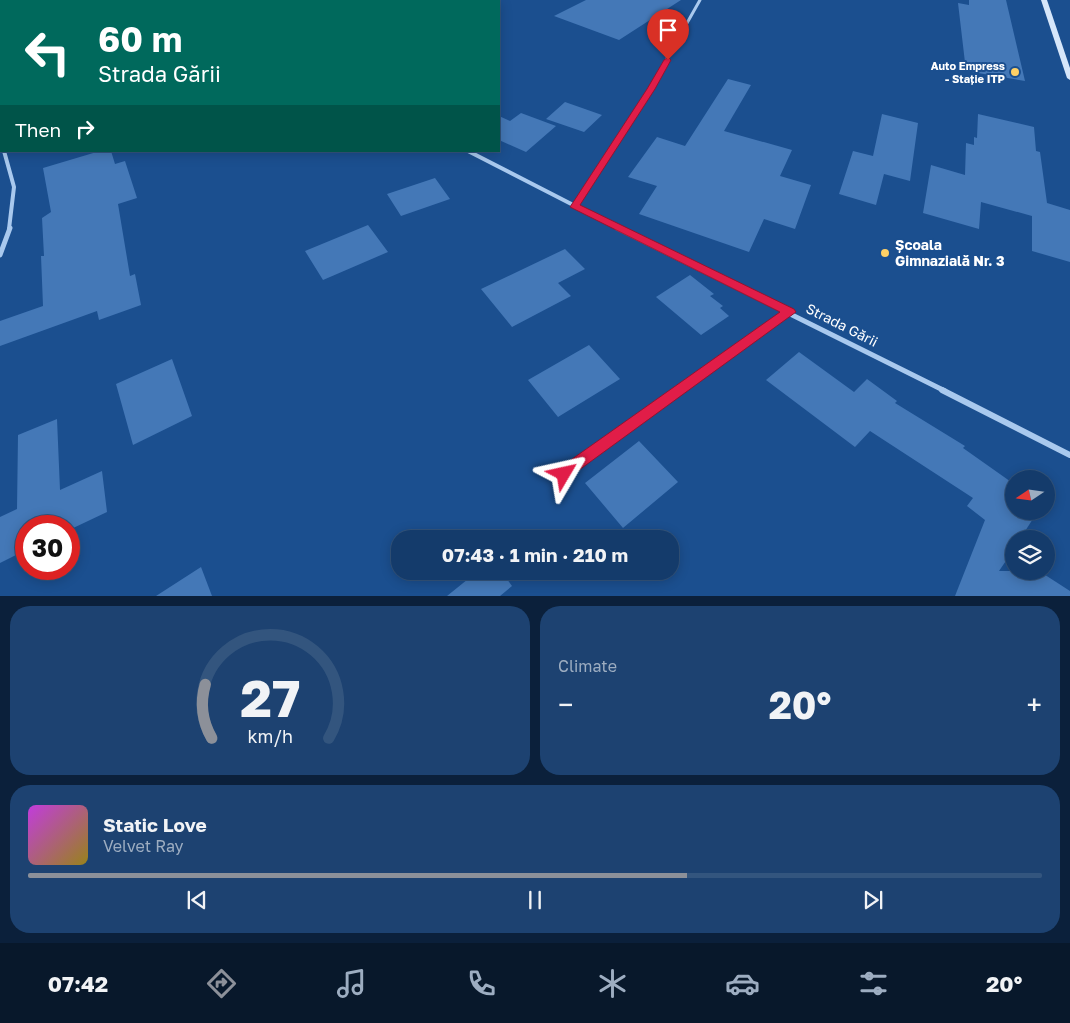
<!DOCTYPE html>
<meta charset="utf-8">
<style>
body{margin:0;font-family:"Golos Text",sans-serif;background:#1d4271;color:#f1f3f6;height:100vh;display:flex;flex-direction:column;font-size:19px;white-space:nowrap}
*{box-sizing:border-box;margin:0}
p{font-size:16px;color:#9dadc1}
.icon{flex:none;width:28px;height:28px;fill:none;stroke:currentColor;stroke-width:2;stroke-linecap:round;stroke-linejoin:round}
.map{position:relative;height:596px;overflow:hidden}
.side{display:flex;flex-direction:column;gap:10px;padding:10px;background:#0b203b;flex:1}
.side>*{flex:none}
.hud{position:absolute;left:0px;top:0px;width:500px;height:152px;box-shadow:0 2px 12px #0003,0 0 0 1px #33557e;background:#00695c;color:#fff;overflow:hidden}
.needle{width:32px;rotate:257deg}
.buttons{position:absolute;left:1005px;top:470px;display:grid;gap:10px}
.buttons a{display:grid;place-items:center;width:50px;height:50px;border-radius:50%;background:#143b6b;box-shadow:0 2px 12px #0003,0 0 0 1px #33557e;font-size:25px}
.speed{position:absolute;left:15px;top:515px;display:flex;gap:10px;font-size:25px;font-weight:700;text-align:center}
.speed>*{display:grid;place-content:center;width:65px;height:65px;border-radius:50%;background:#143b6b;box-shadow:0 2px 12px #0003,0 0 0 1px #33557e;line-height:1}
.speed .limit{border:8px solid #d22;background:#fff;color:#111}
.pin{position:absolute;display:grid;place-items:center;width:42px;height:42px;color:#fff;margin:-51px -21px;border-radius:50% 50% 50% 0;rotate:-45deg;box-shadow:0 0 5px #0007}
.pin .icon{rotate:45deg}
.me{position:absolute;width:55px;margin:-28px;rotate:54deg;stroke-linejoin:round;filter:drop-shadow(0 0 4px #0008)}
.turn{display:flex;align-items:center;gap:18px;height:105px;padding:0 15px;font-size:22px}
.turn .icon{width:65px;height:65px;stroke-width:2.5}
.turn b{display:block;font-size:35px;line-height:42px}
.then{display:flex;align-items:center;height:48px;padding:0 15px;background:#0003;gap:10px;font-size:19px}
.big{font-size:38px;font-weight:700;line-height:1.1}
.side .tile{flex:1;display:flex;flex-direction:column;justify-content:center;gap:8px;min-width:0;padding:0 18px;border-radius:20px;background:#1d4271}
.side .dial{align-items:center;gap:0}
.dial svg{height:130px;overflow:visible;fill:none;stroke:#33557e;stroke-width:7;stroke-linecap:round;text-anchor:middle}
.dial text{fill:#f1f3f6;stroke:none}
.song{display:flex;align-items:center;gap:15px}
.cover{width:60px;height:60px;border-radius:8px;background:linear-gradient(135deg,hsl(290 70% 55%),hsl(50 70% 35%))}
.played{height:5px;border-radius:2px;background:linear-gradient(90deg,#8c9099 65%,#33557e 65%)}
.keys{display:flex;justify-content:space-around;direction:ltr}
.heat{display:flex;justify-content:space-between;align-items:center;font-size:28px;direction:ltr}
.side .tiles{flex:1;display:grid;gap:10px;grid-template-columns:1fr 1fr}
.tile:last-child{grid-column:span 2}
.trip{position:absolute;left:391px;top:530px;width:288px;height:50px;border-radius:20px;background:#143b6b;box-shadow:0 2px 12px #0003,0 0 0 1px #33557e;font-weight:700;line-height:50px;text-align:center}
.dock{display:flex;height:80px;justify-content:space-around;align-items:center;background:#08182b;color:#9dadc1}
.dock .icon{width:35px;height:35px}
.dock .active{color:#8c9099}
.dock b{font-size:22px;color:#f1f3f6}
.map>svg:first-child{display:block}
</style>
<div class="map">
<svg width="1070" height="596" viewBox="0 0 1070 596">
<rect width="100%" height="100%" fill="#1b4f8f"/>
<path fill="#4478b7" d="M 586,0 L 681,0 L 619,40 L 554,16 Z
M 969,0 L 1006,0 L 1025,81 L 966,71 L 958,3 L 969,5 Z
M 728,79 L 751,85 L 724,131 L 792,150 L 780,176 L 811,185 L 795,229 L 764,219 L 749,252 L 639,214 L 657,186 L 628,177 L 657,137 L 685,146 Z
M 565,102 L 602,115 L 584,132 L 546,119 Z
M 521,113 L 556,126 L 526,152 L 499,140 L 499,116 L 510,121 Z
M 882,114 L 918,123 L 910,181 L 884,174 L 876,205 L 839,194 L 853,151 L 873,156 Z
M 978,114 L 1034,127 L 1036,151 L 1040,152 L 1047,203 L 1070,210 L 1070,262 L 1032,251 L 1032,216 L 981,202 L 979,229 L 923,213 L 931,165 L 965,175 L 966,143 L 974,145 L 974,137 L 977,138 Z
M 100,151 L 111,151 L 115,164 L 125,161 L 137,198 L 118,204 L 130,276 L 135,274 L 141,305 L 99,320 L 97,311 L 0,346 L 0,321 L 43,306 L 41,256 L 44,256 L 42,218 L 51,212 L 43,168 Z
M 435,178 L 450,199 L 401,216 L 387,194 Z
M 368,225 L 388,252 L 323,280 L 305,251 Z
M 565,249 L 585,269 L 558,283 L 571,296 L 512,327 L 481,289 Z
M 690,275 L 714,294 L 710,296 L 723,306 L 720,308 L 729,316 L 701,335 L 656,297 Z
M 589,345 L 620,379 L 558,417 L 528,380 Z
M 799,352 L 854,392 L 867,379 L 897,401 L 895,403 L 965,446 L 963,448 L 1014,484 L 1014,511 L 1038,511 L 1020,539 L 1014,539 L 1014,549 L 999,571 L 1039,571 L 1070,591 L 1070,596 L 955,596 L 985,520 L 967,506 L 973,498 L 870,431 L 855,447 L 766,380 Z
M 172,359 L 192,416 L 133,445 L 116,384 Z
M 57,419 L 60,490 L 102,471 L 107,512 L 69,530 L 69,526 L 26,526 L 26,550 L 0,563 L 0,517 L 17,509 L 18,435 Z
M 639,441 L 678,482 L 623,528 L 585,483 Z
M 201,567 L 212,596 L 156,596 Z
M 478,571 L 501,571 L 512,586 L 500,596 L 447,596 Z"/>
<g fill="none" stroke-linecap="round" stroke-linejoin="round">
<path stroke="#a9c9ee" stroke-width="3" d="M 440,1 L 442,0
M 643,101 L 700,0"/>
<path stroke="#a9c9ee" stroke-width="4" d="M 0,135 L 1,140
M 4,151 L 14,187 L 9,229
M 468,151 L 620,229
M 575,207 L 644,100"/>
<path stroke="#a9c9ee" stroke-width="5" d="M 617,228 L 945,391
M 0,255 L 10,228
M 680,391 L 790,312"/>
<path stroke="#a9c9ee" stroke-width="6" d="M 942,390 L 1070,455
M 564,474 L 682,390"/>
<path fill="#d6e6fa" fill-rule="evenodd" d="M 1041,0 L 1047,0 L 1070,68 L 1070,80 L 1067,78 Z"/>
</g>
<path fill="#e11d48" stroke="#92132f" d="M 668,57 L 671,60 L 655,89 L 580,205 L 794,309 L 796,312 L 564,481 L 558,479 L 556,474 L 558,469 L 780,312 L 570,207 L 647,89 L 664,60 Z"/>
<g fill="#ffd166" stroke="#1b4f8f" stroke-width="2">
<circle cx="1015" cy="72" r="5"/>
<circle cx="885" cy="253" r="5"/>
</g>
<g text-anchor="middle" stroke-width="4" stroke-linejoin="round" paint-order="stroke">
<g font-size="11" font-weight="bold" fill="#fff" stroke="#1b4f8f" text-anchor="end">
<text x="1005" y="70">Auto Empress<tspan x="1005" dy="13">- Stație ITP</tspan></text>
</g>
<g font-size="14" font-weight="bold" fill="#fff" stroke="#1b4f8f" text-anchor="start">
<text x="895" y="250">Școala<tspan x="895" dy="16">Gimnazială Nr. 3</tspan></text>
</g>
<g font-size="14" fill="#fff" stroke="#1b4f8f">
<text transform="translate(842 325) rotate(27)" y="5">Strada Gării</text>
</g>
</g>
</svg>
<div class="buttons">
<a><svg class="needle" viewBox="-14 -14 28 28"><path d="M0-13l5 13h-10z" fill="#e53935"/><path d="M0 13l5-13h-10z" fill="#9dadc1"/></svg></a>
<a><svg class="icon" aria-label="layers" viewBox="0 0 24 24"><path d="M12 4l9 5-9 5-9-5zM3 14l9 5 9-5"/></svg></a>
</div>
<div class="speed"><div class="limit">30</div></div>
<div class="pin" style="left:668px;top:60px;background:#d93025"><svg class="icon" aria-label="arrive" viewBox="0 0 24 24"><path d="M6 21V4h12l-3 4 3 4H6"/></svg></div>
<svg class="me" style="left:564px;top:474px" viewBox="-20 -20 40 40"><path d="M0-17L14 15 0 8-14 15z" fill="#e11d48" stroke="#fff" stroke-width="4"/></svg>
<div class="trip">07:43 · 1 min · 210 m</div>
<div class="hud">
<div class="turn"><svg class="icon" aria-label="left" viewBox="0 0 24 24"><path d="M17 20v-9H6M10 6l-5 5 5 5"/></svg><div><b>60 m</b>Strada Gării</div></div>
<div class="then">Then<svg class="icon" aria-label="right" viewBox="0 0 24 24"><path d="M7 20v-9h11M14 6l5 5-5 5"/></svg></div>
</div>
</div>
<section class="side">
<div class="tiles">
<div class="tile dial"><svg viewBox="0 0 100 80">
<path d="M14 69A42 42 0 1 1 86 69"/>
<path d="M14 69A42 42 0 0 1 10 36" stroke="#8c9099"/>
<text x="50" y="56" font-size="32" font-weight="700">27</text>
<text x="50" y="72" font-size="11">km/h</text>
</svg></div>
<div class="tile"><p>Climate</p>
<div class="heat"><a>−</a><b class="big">20°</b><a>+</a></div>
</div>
<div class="tile">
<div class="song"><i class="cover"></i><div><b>Static Love</b><p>Velvet Ray</p></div></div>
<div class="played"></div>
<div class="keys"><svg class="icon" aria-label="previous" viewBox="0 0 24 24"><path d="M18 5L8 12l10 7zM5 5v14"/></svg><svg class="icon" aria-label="pause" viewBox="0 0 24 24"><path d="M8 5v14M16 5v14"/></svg><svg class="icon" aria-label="next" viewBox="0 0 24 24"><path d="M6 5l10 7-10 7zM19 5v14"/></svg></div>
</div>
</div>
</section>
<nav class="dock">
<b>07:42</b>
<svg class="icon active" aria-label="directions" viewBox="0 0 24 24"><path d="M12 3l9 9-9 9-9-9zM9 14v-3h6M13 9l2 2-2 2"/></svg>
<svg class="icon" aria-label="music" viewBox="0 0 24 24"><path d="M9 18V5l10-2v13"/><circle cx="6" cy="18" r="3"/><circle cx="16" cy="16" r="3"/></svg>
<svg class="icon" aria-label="phone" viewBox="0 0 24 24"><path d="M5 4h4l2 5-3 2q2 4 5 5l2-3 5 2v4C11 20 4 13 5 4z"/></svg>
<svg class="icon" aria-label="climate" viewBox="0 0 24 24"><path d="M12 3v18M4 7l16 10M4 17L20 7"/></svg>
<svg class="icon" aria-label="car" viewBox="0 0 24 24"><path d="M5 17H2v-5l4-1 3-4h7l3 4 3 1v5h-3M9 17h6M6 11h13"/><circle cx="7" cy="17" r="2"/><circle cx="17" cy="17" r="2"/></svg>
<svg class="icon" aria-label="filters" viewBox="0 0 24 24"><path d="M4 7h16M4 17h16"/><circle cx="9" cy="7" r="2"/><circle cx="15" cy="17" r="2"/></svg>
<b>20°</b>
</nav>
